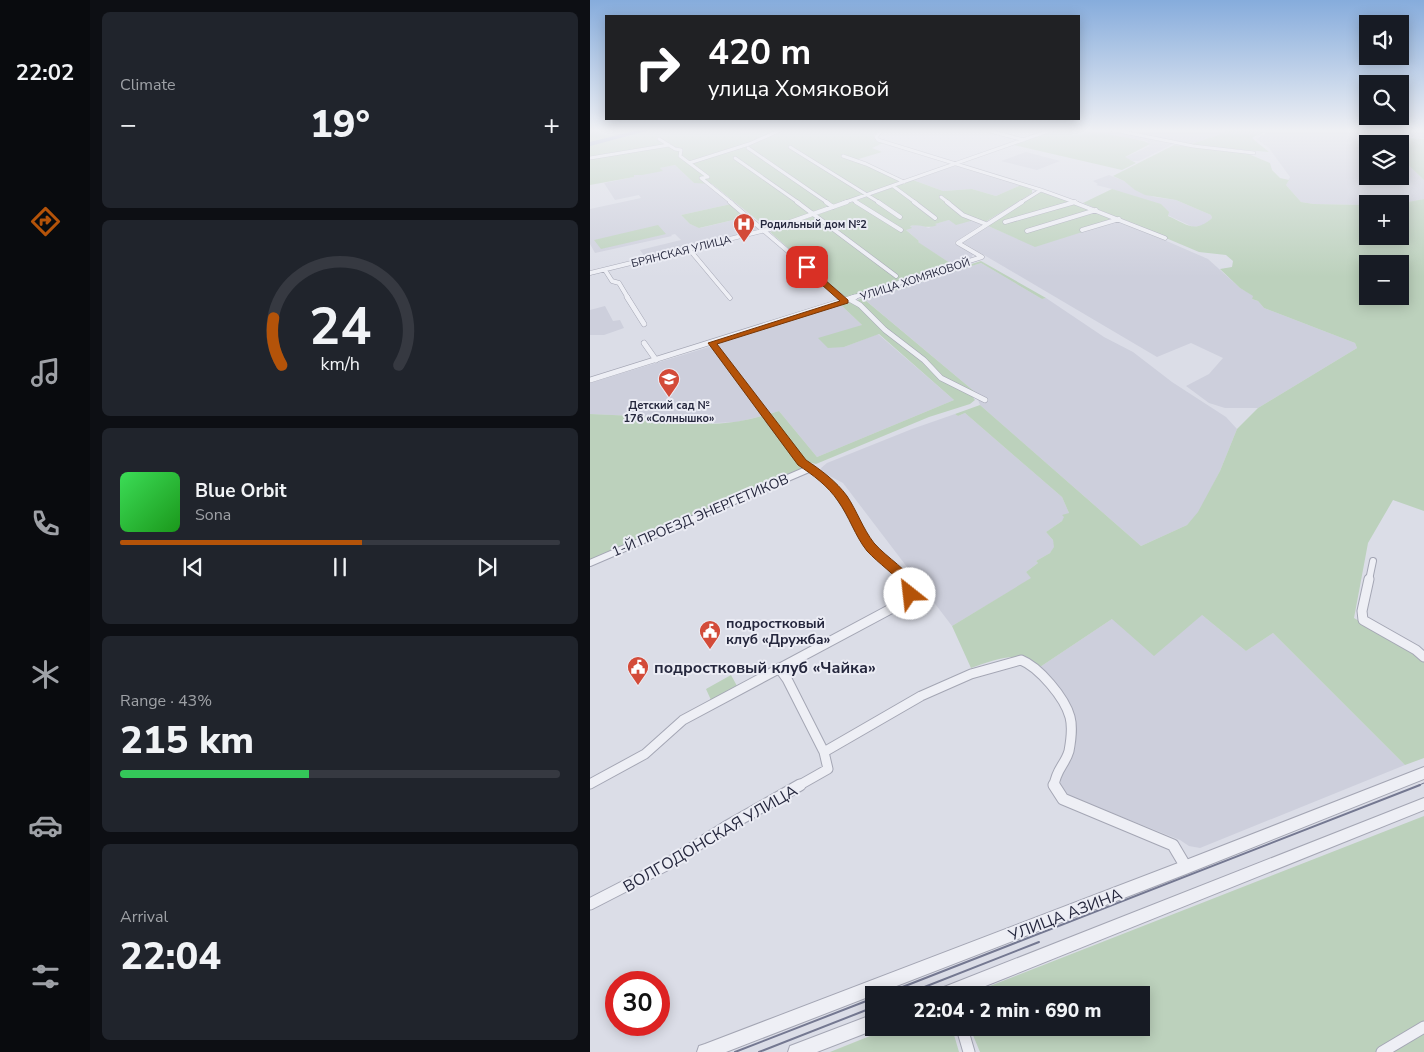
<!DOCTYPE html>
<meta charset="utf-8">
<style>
body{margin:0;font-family:"Nunito Sans",sans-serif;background:#20242c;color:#f1f3f6;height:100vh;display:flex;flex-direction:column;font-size:19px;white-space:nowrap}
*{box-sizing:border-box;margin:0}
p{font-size:16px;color:#9ea1a6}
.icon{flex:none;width:28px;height:28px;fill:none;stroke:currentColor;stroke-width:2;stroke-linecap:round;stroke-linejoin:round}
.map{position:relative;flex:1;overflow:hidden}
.side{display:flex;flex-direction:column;gap:12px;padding:12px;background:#0d0f14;width:500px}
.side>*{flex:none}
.hud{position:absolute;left:15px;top:15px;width:475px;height:105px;border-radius:0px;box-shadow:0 2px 12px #0003;background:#202124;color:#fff;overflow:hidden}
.buttons{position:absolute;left:769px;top:15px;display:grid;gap:10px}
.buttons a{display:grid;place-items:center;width:50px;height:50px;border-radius:0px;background:#171b24;box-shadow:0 2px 12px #0003;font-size:25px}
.speed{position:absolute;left:15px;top:971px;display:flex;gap:10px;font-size:25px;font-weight:700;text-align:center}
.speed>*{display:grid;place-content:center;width:65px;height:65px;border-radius:50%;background:#171b24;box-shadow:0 2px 12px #0003;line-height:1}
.speed .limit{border:8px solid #d22;background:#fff;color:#111}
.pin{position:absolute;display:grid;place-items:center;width:42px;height:42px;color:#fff;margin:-21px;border-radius:10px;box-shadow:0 2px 8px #0006}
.me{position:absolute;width:55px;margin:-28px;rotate:331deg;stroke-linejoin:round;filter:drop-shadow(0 0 4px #0008)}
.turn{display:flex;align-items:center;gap:18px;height:105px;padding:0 20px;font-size:22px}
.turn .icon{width:65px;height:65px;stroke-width:2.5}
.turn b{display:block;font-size:35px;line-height:42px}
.big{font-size:38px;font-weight:800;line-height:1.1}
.side .tile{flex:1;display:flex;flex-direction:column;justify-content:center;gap:8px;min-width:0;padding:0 18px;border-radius:8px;background:#20242c}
.side .dial{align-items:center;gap:0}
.dial svg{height:130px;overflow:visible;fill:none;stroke:#363941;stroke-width:7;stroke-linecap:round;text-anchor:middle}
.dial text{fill:#f1f3f6;stroke:none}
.song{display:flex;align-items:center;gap:15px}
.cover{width:60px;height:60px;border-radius:8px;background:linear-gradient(135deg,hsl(130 70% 55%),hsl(120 70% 35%))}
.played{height:5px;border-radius:2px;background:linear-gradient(90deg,#b45309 55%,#363941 55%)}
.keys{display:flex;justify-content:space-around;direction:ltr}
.heat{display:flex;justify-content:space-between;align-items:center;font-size:28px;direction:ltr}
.charge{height:8px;border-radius:4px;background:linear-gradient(90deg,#34c759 43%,#363941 0)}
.trip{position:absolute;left:275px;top:986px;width:285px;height:50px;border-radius:0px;background:#171b24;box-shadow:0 2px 12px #0003;font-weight:800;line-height:50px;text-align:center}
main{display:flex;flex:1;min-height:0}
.tabs{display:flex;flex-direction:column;width:90px;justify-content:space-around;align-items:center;background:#090b0e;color:#9ea1a6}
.tabs .icon{width:35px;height:35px}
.tabs .active{color:#b45309}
.tabs b{font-size:22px;color:#f1f3f6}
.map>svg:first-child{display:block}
</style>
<main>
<nav class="tabs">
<b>22:02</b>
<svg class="icon active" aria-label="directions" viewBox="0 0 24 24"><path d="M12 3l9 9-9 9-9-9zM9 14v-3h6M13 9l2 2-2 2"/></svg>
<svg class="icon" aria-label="music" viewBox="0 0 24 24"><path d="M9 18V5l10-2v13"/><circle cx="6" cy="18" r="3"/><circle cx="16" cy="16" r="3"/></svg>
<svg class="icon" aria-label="phone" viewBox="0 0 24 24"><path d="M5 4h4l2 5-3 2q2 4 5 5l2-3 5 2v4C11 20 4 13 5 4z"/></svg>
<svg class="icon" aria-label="climate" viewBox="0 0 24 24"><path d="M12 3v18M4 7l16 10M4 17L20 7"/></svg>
<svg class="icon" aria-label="car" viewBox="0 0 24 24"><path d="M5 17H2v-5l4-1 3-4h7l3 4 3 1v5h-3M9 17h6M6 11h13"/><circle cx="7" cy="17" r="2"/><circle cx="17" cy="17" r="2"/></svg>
<svg class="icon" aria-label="filters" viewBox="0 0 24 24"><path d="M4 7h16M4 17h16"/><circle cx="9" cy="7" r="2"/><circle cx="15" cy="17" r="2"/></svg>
</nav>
<section class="side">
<div class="tile"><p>Climate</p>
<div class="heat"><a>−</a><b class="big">19°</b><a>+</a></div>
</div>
<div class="tile dial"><svg viewBox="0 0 100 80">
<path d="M14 69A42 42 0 1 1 86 69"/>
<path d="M14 69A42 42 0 0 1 9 40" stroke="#b45309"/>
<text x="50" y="56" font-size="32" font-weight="700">24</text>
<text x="50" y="72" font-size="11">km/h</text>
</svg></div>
<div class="tile">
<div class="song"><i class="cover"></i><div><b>Blue Orbit</b><p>Sona</p></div></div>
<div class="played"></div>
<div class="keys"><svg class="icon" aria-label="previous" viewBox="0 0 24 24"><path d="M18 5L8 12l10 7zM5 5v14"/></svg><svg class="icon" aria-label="pause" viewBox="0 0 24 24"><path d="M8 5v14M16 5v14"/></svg><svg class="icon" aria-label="next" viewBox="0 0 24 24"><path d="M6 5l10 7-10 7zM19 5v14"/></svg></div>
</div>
<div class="tile"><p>Range · 43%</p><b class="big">215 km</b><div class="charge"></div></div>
<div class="tile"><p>Arrival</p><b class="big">22:04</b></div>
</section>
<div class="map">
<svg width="834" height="1052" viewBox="0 0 834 1052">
<rect width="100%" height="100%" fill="#dbdde7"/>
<path fill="#cdcfdc" d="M 499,129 L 516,129 L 583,144 L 549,161 L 543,161 L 534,158 L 560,146 L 557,141 L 496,131 Z
M 522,129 L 635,129 L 635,133 L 599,145 Z
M 673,129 L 779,129 L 796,144 L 778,144 L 778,176 L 810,176 L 810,157 L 834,180 L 834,199 L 807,204 L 777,205 L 724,204 L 711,202 L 696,185 L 700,177 L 679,148 L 666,139 L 675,134 Z
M 782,129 L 834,129 L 834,138 L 795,136 L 789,135 Z
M 436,152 L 470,161 L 447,170 L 411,161 Z
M 85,165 L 104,183 L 115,182 L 141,204 L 91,215 L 100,224 L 110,228 L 156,217 L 171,229 L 56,258 L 50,250 L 91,240 L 85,234 L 81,235 L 82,236 L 5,253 L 0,244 L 0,209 L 51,198 L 49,195 L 25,200 L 14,183 L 44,177 L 44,175 L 72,171 L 70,168 Z
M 367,165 L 431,185 L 406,196 L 382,189 L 353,191 L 323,180 Z
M 519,175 L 534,181 L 545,189 L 564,197 L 586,200 L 621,215 L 622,218 L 613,226 L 603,227 L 522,189 L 506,185 L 508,184 L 503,181 Z
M 526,219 L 618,259 L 650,288 L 664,296 L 662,299 L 668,301 L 674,308 L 765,343 L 767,348 L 668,408 L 635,408 L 619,403 L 596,386 L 619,374 L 633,358 L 601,343 L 567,357 L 372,242 L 396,225 L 445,246 L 523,222 Z
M 359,220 L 384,220 L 392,224 L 364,243 L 384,253 L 381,258 L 363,265 L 327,242 L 329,241 L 315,229 L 326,224 L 339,228 L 344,224 Z
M 391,263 L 452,299 L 456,298 L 514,337 L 543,352 L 582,382 L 636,417 L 647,429 L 630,471 L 609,512 L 597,525 L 551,546 L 390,405 L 385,392 L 274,299 Z
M 251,305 L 272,325 L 254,347 L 288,334 L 364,400 L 227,457 L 189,411 L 179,414 L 128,346 L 131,343 Z
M 15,306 L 23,321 L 30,320 L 34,328 L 14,335 L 0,335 L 0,310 Z
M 119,347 L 122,348 L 172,416 L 147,422 L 125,423 L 99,421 L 90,418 L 0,414 L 0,383 Z
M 375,413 L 472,497 L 479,513 L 472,521 L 456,532 L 463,540 L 465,547 L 460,553 L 446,561 L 448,563 L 436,572 L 442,578 L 362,626 L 253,483 L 232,472 L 231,468 L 237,463 L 322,429 L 365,414 L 368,416 Z
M 612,615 L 656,651 L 683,633 L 815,765 L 610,848 L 599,846 L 590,840 L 477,795 L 471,784 L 471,776 L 481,756 L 487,736 L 483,711 L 478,701 L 450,667 L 522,619 Z"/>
<path fill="#bcd1bc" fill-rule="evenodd" d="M 0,129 L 148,129 L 152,133 L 183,129 L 291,129 L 284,135 L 284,138 L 293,143 L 282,148 L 292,152 L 265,160 L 312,182 L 177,228 L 122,184 L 104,183 L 85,165 L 70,168 L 73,171 L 52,175 L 44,175 L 44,177 L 0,185 Z
M 468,129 L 499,129 L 497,131 C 509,133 554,139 560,144 L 535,157 L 546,163 L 532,170 L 424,145 Z
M 635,129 L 669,129 L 673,133 L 663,137 L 663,139 L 679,152 L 599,145 L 634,133 Z
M 789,136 L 834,139 L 834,180 L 810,157 L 810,144 L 796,144 Z
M 584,145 L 656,153 L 680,163 L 682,170 L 690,178 L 699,180 L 696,185 L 711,202 L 724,204 L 777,205 L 778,236 L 810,236 L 810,204 L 807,204 L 834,199 L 834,511 L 803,500 L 778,543 L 764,618 L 824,653 L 834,662 L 834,758 L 815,765 L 683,633 L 656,651 L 612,615 L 564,656 L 522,619 L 450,667 C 431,648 403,661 381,668 L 362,626 L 441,578 L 436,572 L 448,563 L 446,561 L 460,553 L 464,547 L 463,540 L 456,532 L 472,521 L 474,517 L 472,515 L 479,513 L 472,497 L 375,413 L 368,416 L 365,414 L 390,405 L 551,546 L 597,525 L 608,512 L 630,471 L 647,429 L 668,408 L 767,348 L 765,343 L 674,308 L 668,301 L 662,299 L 663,296 L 650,288 L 630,269 L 642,267 L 643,261 L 636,255 L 609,252 L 493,203 L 522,189 L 571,204 L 579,212 L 578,216 C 597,224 604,234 622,218 L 621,215 L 586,200 L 555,195 L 545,190 L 534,181 L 523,176 ZM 778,264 L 810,264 L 810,296 L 778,296 Z
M 323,180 L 353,191 L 382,189 L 406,196 L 431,185 L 442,190 L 442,193 L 392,224 L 384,220 L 366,225 L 359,220 L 345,224 L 347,225 C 335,230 331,223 320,226 L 322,228 L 316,230 L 329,241 L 328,242 L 363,265 L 260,299 L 254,297 L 180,232 Z
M 454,192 L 526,219 L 524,222 L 445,247 L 396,225 L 448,193 Z
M 141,204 L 156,217 L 109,228 L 100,224 L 91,215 Z
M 68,225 L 76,234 L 11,249 L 4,240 Z
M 391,261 L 456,298 L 452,299 L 391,263 L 275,300 L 385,392 L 381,395 L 385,400 L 380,404 L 339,417 L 226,464 L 215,461 L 179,414 L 189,411 L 227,457 L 364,400 L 289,334 L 254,347 L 238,348 L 228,338 L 272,325 L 251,305 Z
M 0,414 L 90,418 C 116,428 146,423 172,416 L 178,421 L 212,468 L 0,560 Z
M 141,675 L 147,686 L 121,700 L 116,689 Z
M 834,816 L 834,1052 L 390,1052 L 380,1028 L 551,1028 L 551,995 L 377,995 Z
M 300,1028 L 362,1028 L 369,1052 L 240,1052 Z"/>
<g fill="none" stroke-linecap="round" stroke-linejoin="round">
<path fill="#94a0c9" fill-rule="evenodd" d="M 52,129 L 64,129 L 0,146 L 0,142 Z"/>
<g stroke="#a4a6b4" stroke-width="4">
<path id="minor-far5" d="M 392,129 L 434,140
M 519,129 L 603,146 L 664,153
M 292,130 L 286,137 L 288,140 L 451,190 L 487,203
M 69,139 L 85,149 L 91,150 L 90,156 L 118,177 L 111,178 L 142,203
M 200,147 L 290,203
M 158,148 L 238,203
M 253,156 L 276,164 L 314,182
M 0,158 L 79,145
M 145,158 L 209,203
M 99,163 L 159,144 L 193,129
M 303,186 L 326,203
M 351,197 L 359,203
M 263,200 L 268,203
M 253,203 L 464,129
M 430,203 L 451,190
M 481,203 L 485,202"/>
</g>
<g stroke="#a4a6b4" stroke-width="5">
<path id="minor-far4" d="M 140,202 L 253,298
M 207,202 L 306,276
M 236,202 L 243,207
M 266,202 L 311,230
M 288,202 L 310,217
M 324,202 L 345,218
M 357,202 L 373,215 L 396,224
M 483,202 L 575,238
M 415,222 L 485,202
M 492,230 L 529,219
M 437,231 L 506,210
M 99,249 L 140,298
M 392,257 L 368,243 L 432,202
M 15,270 L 22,281 L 29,283 L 38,298
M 0,273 L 180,229 L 257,202
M 261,298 L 392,257"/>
</g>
<g stroke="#a4a6b4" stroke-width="6">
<path id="minor-far3" d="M 37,297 L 54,324
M 251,297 L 256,301
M 261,300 L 270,305 L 295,330 L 334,360 L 351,378 L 395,400
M 54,343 L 66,360
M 122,343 L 180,421
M 0,380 L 265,297"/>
</g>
<g stroke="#a4a6b4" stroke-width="8">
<path id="minor-far2" d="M 179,420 L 212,463 L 229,474 L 244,487 L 277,542 L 316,580
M 0,563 L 221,468
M 779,580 L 783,561"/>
</g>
<g stroke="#a4a6b4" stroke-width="11">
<path id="minor-far1" d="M 779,579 L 772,611 L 773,620 L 826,650 L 834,657
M 189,668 L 197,679 L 234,752 L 238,769 L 208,786
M 234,752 L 331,696 L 381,674 L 431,660 C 449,667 475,698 480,717 C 483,728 481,740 479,751 C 475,765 466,769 464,786
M 0,784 L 55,754 L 93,720 L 310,604 L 320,594 L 322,588 L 314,579"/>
</g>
<g stroke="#a4a6b4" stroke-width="13">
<path id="minor" d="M 464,785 L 473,799 L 583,845 L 596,867
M 0,904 L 74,866 L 136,827 L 210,785
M 372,1028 L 379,1052
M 792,1052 L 834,1027"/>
</g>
<g stroke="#a4a6b4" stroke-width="2">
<path id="tertiary" d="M 834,767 L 834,779 L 596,874 L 136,1052 L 107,1052 L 109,1046 L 115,1044 L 596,860 Z
M 834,798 L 834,810 L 373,995 L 346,995 L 349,990 L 354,987 Z
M 284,1014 L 284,1028 L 289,1028 L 227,1052 L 198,1052 L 200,1046 Z"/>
</g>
<use href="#minor-far5" stroke="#eeeff5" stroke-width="3"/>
<use href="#minor-far4" stroke="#eeeff5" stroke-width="4"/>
<use href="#minor-far3" stroke="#eeeff5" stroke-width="5"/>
<use href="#minor-far2" stroke="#eeeff5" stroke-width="6"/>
<use href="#minor-far1" stroke="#eeeff5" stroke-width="9"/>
<use href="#minor" stroke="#eeeff5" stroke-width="11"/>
<use href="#tertiary" fill="#eeeff5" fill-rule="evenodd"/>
<path stroke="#747891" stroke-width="1" d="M 827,786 L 834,783"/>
<path stroke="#747891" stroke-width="2" d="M 292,995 L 830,785
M 314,995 L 449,942
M 145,1052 L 284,998
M 169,1052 L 284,1007"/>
</g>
<linearGradient id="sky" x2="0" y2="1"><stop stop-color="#86acdc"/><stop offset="0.47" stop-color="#eff0f4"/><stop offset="1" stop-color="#eff0f4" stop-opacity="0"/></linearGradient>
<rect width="834" height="277" fill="url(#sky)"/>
<path fill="#b45309" stroke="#753606" d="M 214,266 L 219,266 L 258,300 L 258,303 L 127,344 L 216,460 C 231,470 246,481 257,496 C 267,511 273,529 284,543 C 298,559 318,569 328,588 L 325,597 L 316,597 L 314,594 L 315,588 C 305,574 289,564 277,551 C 265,536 259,516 248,501 C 238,486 223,475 208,465 L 118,343 L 250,301 L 214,269 Z"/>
<defs>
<g id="hospital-pin" transform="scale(1.125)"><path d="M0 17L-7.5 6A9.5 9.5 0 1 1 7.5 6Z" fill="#d34b39" stroke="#ebecf4"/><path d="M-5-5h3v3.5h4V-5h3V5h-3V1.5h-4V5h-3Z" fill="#fff"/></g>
<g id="school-pin" transform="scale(1.125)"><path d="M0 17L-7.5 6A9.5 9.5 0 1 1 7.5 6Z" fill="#d34b39" stroke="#ebecf4"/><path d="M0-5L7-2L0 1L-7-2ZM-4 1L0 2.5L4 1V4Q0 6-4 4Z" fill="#fff"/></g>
<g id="civic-pin" transform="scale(1.125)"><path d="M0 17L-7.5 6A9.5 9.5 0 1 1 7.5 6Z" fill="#d34b39" stroke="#ebecf4"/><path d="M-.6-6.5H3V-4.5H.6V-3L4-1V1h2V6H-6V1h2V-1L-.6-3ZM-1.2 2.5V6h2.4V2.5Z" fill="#fff"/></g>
</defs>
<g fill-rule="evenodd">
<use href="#hospital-pin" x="154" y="224"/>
<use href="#school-pin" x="79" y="379"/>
<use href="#civic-pin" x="120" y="631"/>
<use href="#civic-pin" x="48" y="667"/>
</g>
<g text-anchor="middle" stroke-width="4" stroke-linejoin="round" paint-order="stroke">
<g font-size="11" font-weight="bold" fill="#25273d" stroke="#ebecf4" text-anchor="start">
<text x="170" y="228">Родильный дом №2</text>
<text x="79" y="409" text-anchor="middle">Детский сад №<tspan x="79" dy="13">176 «Солнышко»</tspan></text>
</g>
<g font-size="11" fill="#25273d" stroke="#ebecf4">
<text transform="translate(91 251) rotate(-14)" y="4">БРЯНСКАЯ УЛИЦА</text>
<text transform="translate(325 279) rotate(-18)" y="4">УЛИЦА ХОМЯКОВОЙ</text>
</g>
<g font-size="14" fill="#25273d" stroke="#ebecf4">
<text transform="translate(110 515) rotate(-23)" y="5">1-Й ПРОЕЗД ЭНЕРГЕТИКОВ</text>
</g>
<g font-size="14" font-weight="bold" fill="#25273d" stroke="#ebecf4" text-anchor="start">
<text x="136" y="628">подростковый<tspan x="136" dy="16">клуб «Дружба»</tspan></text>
</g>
<g font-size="16" font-weight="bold" fill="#25273d" stroke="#ebecf4" text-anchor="start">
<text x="64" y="673">подростковый клуб «Чайка»</text>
</g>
<g font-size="16" fill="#25273d" stroke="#ebecf4">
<text transform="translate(120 838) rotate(-30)" y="6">ВОЛГОДОНСКАЯ УЛИЦА</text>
<text transform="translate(475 914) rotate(-21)" y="6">УЛИЦА АЗИНА</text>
</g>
</g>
</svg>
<div class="buttons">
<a><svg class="icon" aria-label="sound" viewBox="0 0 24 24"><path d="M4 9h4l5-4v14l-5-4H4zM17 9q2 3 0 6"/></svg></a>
<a><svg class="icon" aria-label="search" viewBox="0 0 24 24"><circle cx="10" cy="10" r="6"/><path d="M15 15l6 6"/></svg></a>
<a><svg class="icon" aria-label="layers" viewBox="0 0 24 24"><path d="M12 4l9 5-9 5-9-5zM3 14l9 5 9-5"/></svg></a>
<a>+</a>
<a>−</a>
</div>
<div class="speed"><div class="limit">30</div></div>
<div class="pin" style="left:217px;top:267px;background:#d93025"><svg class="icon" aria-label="arrive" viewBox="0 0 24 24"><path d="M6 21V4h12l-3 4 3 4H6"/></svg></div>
<svg class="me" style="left:320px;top:594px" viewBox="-20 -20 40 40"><circle r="19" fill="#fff"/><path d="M0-13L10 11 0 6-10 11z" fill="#b45309"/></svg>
<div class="trip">22:04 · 2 min · 690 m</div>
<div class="hud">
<div class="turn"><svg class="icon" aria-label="right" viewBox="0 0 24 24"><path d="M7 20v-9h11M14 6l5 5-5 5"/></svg><div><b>420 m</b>улица Хомяковой</div></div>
</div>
</div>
</main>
